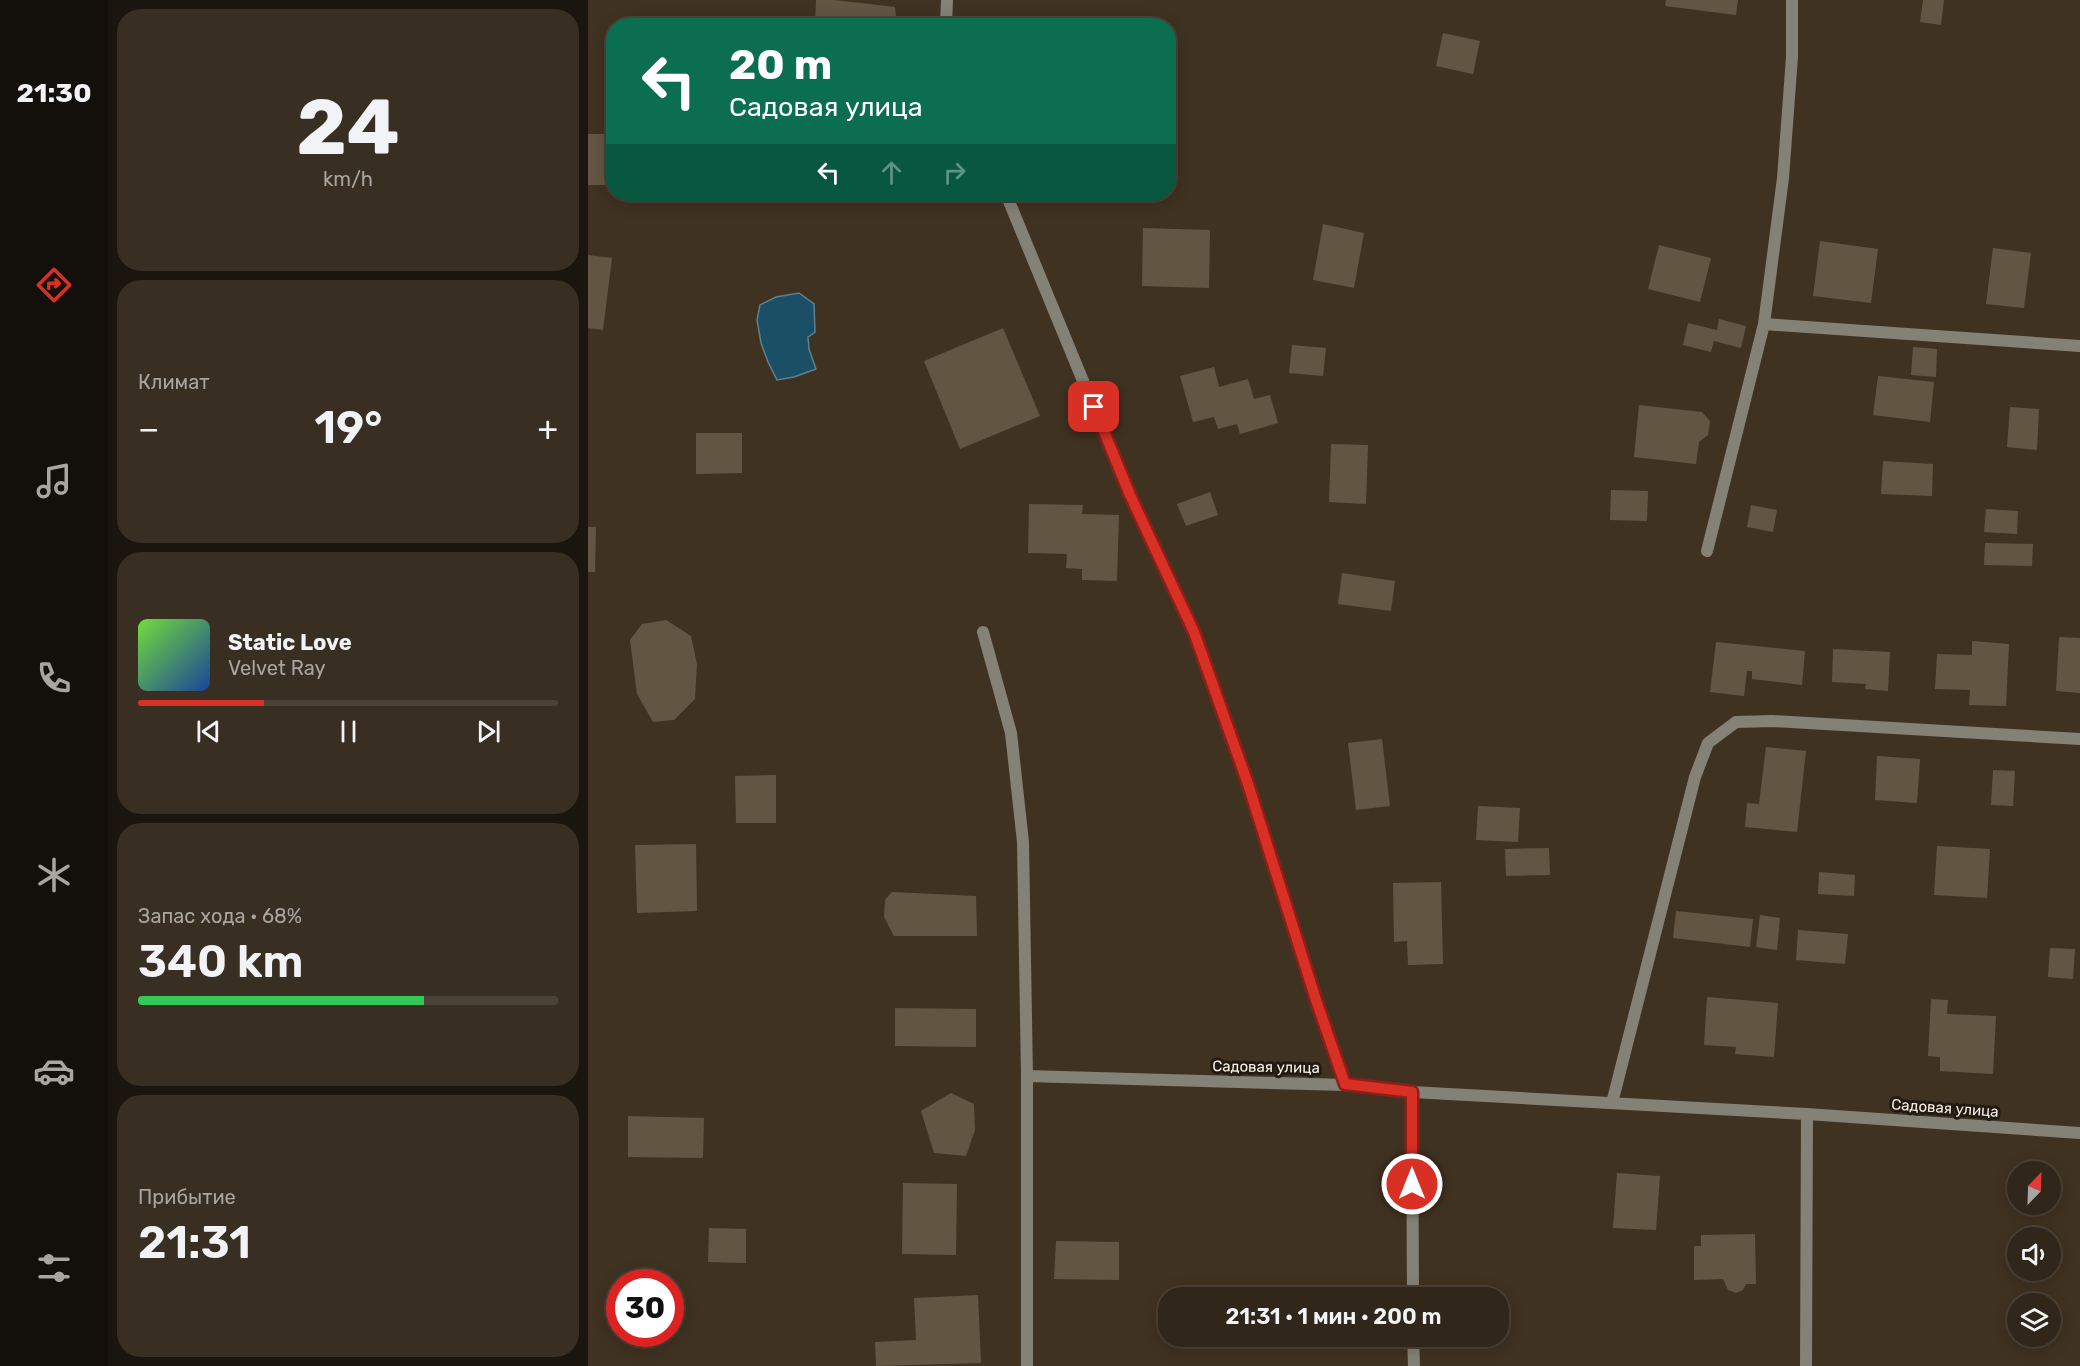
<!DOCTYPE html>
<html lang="ru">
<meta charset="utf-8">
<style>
body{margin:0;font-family:Rubik,sans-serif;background:#382e22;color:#f1f3f6;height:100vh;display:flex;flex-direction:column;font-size:22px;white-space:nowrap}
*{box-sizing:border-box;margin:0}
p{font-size:20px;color:#a8a5a2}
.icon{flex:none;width:33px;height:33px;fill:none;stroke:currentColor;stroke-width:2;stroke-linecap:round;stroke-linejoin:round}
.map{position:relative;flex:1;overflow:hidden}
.sheet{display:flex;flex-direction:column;gap:9px;padding:9px;background:#1a150e;width:480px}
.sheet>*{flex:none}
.hud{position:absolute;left:18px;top:18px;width:570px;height:183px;border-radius:24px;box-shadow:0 3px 15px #0003,0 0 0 2px #4b4338;background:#0b6e4f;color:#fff;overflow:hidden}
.needle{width:39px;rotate:23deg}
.buttons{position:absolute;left:1419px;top:1161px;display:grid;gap:12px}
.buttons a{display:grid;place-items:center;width:54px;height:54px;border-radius:50%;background:#302619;box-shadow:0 3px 15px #0003,0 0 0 2px #4b4338;font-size:30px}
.speed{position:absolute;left:18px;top:1269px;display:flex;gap:12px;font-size:30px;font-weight:700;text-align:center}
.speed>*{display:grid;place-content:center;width:78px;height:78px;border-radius:50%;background:#302619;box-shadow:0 3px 15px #0003,0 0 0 2px #4b4338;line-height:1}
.speed .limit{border:9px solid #d22;background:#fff;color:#111}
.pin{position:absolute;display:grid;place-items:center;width:51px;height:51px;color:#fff;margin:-26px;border-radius:12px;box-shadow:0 3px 9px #0006}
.me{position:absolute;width:66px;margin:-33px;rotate:0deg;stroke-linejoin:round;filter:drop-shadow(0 0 4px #0008)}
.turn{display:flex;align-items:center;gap:21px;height:126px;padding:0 24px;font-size:27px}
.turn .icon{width:78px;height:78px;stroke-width:2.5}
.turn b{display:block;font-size:42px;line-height:51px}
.lanes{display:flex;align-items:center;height:57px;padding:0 24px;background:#0003;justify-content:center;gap:30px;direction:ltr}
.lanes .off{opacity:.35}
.big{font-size:45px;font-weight:600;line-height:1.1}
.sheet .widget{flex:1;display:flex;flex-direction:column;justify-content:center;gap:9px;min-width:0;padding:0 21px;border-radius:24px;background:#382e22}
.sheet .dial{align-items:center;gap:0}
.dial b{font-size:78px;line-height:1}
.song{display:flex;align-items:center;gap:18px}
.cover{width:72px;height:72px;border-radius:9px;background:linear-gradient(135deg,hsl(100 70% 55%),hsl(220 70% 35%))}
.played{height:6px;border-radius:3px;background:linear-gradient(90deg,#d93025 30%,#4b4338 30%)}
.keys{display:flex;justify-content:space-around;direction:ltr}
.heat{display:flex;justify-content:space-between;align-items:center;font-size:33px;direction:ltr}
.charge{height:9px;border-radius:4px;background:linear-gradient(90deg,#34c759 68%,#4b4338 0)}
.trip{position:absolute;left:570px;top:1287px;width:351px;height:60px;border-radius:24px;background:#302619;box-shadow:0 3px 15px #0003,0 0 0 2px #4b4338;font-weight:600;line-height:60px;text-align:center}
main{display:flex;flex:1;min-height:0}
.tabs{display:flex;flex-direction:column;width:108px;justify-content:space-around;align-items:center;background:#130f0a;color:#a8a5a2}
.tabs .icon{width:42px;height:42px}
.tabs .current{color:#d93025}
.tabs b{font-size:27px;color:#f1f3f6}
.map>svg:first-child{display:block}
</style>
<main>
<nav class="tabs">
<b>21:30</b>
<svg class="icon current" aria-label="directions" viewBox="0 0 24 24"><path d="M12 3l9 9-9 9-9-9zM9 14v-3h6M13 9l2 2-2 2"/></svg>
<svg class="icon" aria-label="music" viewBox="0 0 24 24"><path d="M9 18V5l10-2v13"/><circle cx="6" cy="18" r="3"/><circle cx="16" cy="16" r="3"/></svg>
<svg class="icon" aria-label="phone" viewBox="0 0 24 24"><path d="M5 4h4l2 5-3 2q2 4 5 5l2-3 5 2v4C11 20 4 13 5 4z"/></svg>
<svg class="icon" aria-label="climate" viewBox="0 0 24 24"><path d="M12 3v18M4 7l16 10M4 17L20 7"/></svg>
<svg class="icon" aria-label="car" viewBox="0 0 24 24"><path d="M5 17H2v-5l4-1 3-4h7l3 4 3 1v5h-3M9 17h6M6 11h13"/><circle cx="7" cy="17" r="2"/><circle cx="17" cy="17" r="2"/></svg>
<svg class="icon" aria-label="filters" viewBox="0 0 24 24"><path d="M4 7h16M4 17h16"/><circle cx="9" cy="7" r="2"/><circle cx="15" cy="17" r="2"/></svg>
</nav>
<section class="sheet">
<div class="widget dial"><b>24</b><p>km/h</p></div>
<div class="widget"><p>Климат</p>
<div class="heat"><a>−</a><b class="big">19°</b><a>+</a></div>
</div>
<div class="widget">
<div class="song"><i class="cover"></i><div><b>Static Love</b><p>Velvet Ray</p></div></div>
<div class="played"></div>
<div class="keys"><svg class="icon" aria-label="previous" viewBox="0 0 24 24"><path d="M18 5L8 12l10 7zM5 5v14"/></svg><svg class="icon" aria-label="pause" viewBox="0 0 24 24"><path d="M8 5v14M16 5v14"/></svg><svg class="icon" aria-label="next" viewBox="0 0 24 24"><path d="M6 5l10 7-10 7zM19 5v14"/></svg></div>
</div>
<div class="widget"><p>Запас хода · 68%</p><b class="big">340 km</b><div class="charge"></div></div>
<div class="widget"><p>Прибытие</p><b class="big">21:31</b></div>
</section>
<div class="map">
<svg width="1492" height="1366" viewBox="0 0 1492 1366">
<rect width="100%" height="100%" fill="#403221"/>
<path fill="#1a4f66" stroke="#5e808d" stroke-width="1.5" d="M 211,293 L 226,304 L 227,332 L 220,337 L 221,349 L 228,369 L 206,377 L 189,380 L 180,362 L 173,343 L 169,320 L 172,305 L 188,297 Z"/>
<path fill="#625642" d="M 228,0 L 247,0 L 307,7 L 309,26 L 227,26 Z
M 1078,0 L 1150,0 L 1148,15 L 1077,6 Z
M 1335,0 L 1356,0 L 1353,25 L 1332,22 Z
M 855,33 L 892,41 L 885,74 L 848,66 Z
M 0,134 L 26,134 L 26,185 L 0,185 Z
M 735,224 L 776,233 L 766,288 L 725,280 Z
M 555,228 L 622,230 L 621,288 L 554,286 Z
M 1232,241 L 1290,249 L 1283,303 L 1225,296 Z
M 1071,245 L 1123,258 L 1112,302 L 1060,289 Z
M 1405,248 L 1443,253 L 1436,308 L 1398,304 Z
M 0,255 L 24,258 L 15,330 L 0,328 Z
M 1131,319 L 1158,326 L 1153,348 L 1126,341 L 1123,352 L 1095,345 L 1100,323 L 1129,330 Z
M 415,328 L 452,416 L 372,449 L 336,361 Z
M 704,345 L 738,348 L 735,376 L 701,373 Z
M 1325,347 L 1349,349 L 1348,377 L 1323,375 Z
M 626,367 L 631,387 L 660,379 L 666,399 L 682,395 L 690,423 L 652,434 L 649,424 L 630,429 L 626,417 L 605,422 L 592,376 Z
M 1290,376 L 1346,382 L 1342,422 L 1285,415 Z
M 1051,405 L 1114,412 L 1122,421 L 1120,435 L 1111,442 L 1108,464 L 1046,457 Z
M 1422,407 L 1451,409 L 1449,450 L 1419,447 Z
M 108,433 L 154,433 L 154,473 L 108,474 Z
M 743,444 L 780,445 L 778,504 L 741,502 Z
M 1295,461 L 1345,464 L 1344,496 L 1293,494 Z
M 1023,490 L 1060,491 L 1059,521 L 1022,520 Z
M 622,492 L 630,515 L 598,526 L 589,504 Z
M 441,504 L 495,505 L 494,514 L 531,515 L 529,581 L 494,580 L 494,569 L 478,568 L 479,554 L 440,553 Z
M 1163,505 L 1189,510 L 1185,532 L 1159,527 Z
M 1398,509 L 1430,511 L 1429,534 L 1396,532 Z
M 0,527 L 8,527 L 7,572 L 0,572 Z
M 1397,543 L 1445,544 L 1444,566 L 1396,565 Z
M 754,573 L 807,581 L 803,611 L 750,604 Z
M 78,620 L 103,636 L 109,664 L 107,699 L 86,720 L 65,722 L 49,694 L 42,640 L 54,624 Z
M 1471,637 L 1492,638 L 1492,693 L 1468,691 Z
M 1384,641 L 1421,644 L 1418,706 L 1381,705 L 1382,690 L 1347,689 L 1349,654 L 1384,655 Z
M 1128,642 L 1217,651 L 1214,685 L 1164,679 L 1164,671 L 1159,671 L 1156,696 L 1122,692 Z
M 1245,649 L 1302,652 L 1300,691 L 1277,689 L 1278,684 L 1244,682 Z
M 794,739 L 802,806 L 768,810 L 760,743 Z
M 1178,747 L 1218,751 L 1209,832 L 1157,827 L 1159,803 L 1171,804 Z
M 1289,756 L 1332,759 L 1329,803 L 1287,800 Z
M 1405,770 L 1427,771 L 1425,806 L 1403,805 Z
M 188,775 L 188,823 L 148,823 L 147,776 Z
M 890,806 L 932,808 L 930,842 L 888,840 Z
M 108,844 L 109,911 L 49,913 L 47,845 Z
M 1349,846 L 1402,849 L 1399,898 L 1346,895 Z
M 961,848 L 962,875 L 918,876 L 917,849 Z
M 1231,872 L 1267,875 L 1266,896 L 1230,894 Z
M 853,882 L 855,964 L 820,965 L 819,941 L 806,942 L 805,883 Z
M 304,892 L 388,896 L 389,936 L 306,936 L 296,917 L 297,900 Z
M 1088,911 L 1165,919 L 1162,947 L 1085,938 Z
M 1172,915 L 1192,918 L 1189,950 L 1168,947 Z
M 1210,930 L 1260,934 L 1257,964 L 1208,960 Z
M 1462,948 L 1487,949 L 1485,979 L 1460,977 Z
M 1119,997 L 1190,1003 L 1186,1057 L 1147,1054 L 1148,1047 L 1116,1045 Z
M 1343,999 L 1360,1000 L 1359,1014 L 1408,1016 L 1405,1074 L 1352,1071 L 1352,1057 L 1340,1056 Z
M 307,1008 L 388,1009 L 388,1047 L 307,1046 Z
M 363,1093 L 386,1104 L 387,1130 L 378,1156 L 346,1153 L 333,1111 Z
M 40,1116 L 116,1118 L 115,1158 L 40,1157 Z
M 1029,1173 L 1072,1176 L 1068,1230 L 1025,1228 Z
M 315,1183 L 369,1184 L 368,1255 L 314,1254 Z
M 121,1228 L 158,1229 L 158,1263 L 120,1262 Z
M 1167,1234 L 1168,1284 L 1158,1284 L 1155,1290 L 1148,1293 L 1140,1290 L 1135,1279 L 1106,1280 L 1106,1246 L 1113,1246 L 1113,1235 Z
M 468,1241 L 531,1242 L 531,1280 L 466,1279 Z
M 390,1295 L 393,1363 L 288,1366 L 287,1342 L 328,1340 L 326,1298 Z"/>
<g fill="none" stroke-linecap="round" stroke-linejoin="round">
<path stroke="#848177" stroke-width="12" d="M 358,26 L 359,0
M 418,194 L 542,495 L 606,632 L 660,784 L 728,1000 L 757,1085
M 1176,324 L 1492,346
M 1119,551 L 1176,324 L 1195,178 L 1204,57 L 1204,0
M 395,632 L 423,733 L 435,842 L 439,1076 L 439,1366
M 439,1076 L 757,1085 L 824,1092 L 1219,1114 L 1492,1133
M 824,1092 L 825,1298
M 1024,1103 L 1107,777 L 1120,743 L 1148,722 L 1184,721 L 1492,739
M 825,1336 L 826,1366
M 1218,1366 L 1219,1114"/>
</g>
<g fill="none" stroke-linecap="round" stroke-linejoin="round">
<g stroke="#8d1f18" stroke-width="15">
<path id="route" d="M 506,407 L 542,495 L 606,632 L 660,784 L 728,1000 L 757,1084 L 824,1092 L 824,1184"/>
</g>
<use href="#route" stroke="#d93025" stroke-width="10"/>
</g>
<g text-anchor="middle" stroke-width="6" stroke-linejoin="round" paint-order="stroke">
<g font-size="15" fill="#fbf1e7" stroke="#221b14">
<text transform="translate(678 1067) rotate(1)" y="5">Садовая улица</text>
<text transform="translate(1357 1108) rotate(4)" y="5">Садовая улица</text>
</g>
</g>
</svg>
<div class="buttons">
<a><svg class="needle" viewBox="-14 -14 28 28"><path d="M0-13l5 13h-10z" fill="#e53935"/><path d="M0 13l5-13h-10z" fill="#a8a5a2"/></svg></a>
<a><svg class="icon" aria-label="sound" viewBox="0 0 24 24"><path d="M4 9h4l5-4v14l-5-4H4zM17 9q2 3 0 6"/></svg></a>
<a><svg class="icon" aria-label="layers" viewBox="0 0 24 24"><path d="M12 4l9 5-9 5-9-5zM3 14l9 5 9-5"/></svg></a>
</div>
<div class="speed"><div class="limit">30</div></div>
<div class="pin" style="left:506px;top:407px;background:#d93025"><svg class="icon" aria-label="arrive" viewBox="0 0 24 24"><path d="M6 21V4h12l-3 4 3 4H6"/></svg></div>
<svg class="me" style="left:824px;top:1184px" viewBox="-20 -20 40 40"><circle r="17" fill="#d93025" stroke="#fff" stroke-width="3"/><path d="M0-11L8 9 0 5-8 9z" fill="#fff"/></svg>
<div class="trip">21:31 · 1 мин · 200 m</div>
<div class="hud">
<div class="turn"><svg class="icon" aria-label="left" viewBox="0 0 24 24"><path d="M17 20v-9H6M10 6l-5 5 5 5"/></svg><div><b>20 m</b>Садовая улица</div></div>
<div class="lanes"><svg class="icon" aria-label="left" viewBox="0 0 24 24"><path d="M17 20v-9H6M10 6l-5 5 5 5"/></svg><svg class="icon off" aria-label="ahead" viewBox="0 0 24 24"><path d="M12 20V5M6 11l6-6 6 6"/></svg><svg class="icon off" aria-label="right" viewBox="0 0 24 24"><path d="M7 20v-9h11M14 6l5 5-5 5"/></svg></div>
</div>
</div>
</main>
